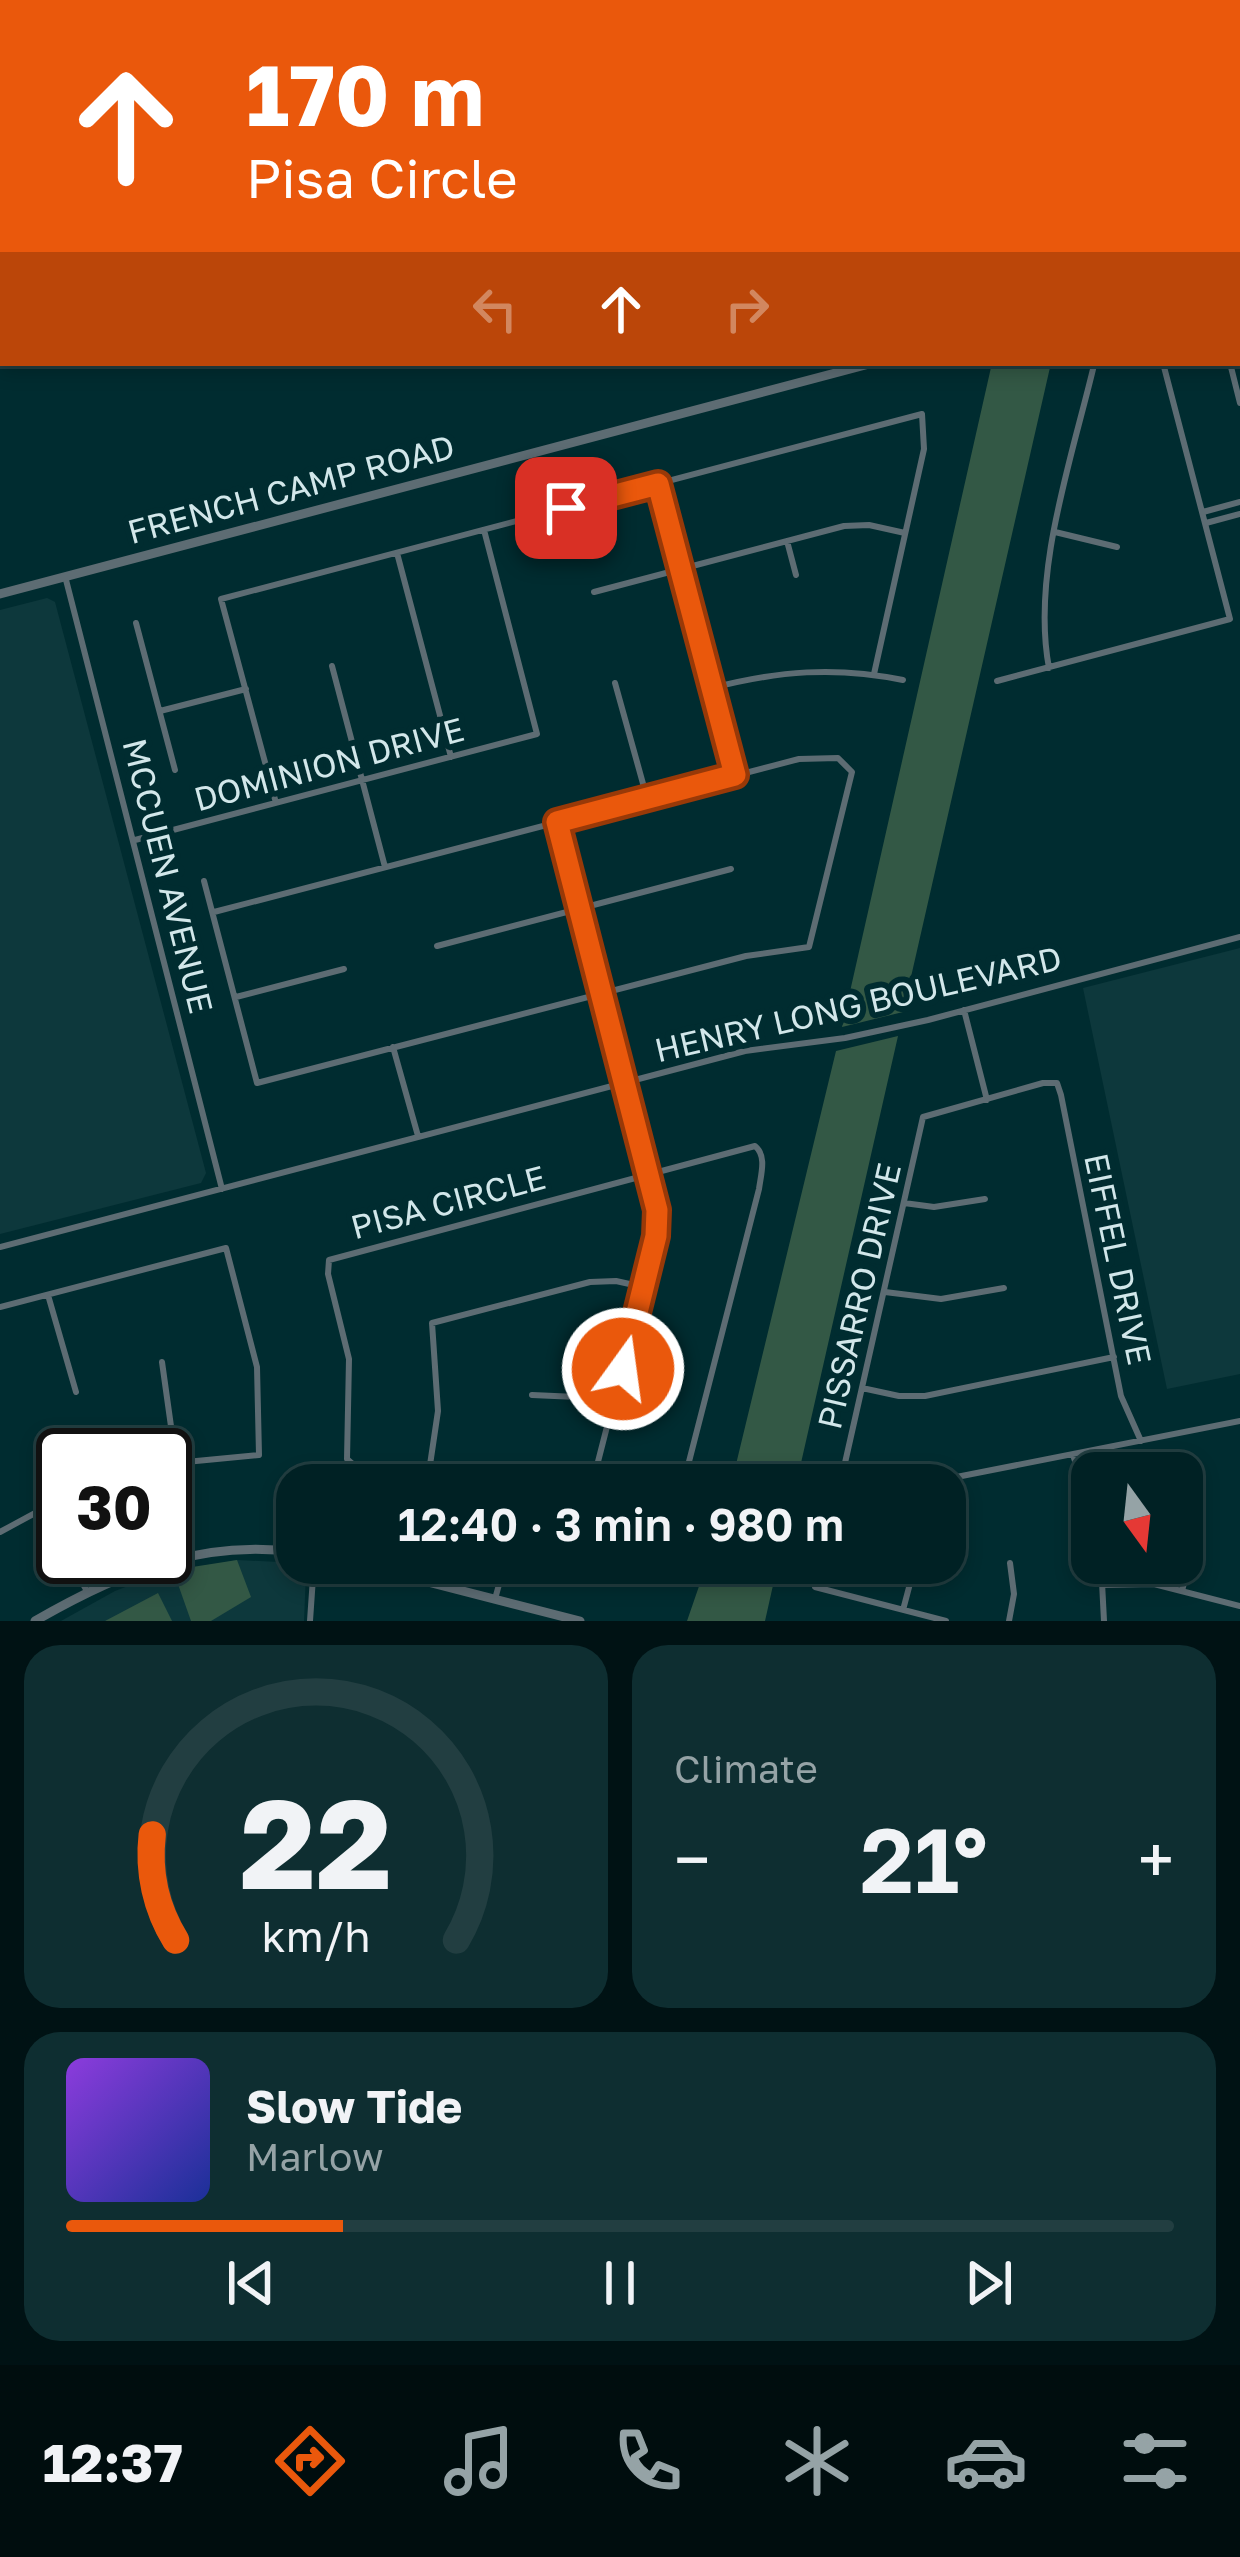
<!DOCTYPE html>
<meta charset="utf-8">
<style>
body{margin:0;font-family:"Golos Text",sans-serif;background:#0e2e31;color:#f1f3f6;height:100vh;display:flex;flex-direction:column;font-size:45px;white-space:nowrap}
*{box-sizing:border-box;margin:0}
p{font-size:39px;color:#95a3a6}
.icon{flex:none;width:66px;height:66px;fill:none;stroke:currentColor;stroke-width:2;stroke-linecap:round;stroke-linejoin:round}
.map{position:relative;height:1621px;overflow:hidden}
.sheet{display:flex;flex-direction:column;gap:24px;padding:24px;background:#001214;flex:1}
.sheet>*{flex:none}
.guide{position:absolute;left:0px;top:0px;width:1242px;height:366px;box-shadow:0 6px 18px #0003,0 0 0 3px #223e41;background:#ea580c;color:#fff;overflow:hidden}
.needle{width:78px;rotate:165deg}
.controls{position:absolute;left:1071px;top:1452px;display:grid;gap:24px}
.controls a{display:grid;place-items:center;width:132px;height:132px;border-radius:24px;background:#002124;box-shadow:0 6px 18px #0003,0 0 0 3px #223e41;font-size:60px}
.speed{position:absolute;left:36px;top:1428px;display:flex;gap:24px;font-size:60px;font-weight:700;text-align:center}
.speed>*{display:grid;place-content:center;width:156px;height:156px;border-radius:50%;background:#002124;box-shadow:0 6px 18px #0003,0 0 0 3px #223e41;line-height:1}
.speed .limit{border:6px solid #111;border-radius:18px;background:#fff;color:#111}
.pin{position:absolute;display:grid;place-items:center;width:102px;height:102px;color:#fff;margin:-51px;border-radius:24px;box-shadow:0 6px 18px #0006}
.me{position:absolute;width:132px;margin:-66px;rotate:14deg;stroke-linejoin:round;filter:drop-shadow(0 0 9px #0008)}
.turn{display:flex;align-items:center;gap:42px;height:252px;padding:0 48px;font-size:54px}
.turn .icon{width:156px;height:156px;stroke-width:2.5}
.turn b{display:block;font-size:84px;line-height:102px}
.lanes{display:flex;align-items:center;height:114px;padding:0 48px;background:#0003;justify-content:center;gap:60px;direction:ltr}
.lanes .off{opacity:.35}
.big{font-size:90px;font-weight:600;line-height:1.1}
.sheet .tile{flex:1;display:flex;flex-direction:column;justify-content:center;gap:18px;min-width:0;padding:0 42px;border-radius:36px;background:#0e2e31}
.sheet .dial{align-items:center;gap:0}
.dial svg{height:312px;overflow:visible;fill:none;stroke:#223e41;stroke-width:7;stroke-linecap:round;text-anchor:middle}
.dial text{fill:#f1f3f6;stroke:none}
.song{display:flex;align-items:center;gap:36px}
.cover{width:144px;height:144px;border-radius:18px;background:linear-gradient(135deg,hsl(270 70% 55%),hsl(230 70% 35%))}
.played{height:12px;border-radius:6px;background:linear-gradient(90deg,#ea580c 25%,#223e41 25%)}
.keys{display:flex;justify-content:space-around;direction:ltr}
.heat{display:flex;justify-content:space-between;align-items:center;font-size:66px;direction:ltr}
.sheet .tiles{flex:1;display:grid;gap:24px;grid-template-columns:1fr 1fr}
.tile:last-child{grid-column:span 2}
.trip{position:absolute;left:276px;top:1464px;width:690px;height:120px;border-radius:36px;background:#002124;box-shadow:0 6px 18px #0003,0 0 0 3px #223e41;font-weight:600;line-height:120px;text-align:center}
.menu{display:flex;height:192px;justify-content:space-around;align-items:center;background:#000d0e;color:#95a3a6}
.menu .icon{width:84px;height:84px}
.menu .active{color:#ea580c}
.menu b{font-size:54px;color:#f1f3f6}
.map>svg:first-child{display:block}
</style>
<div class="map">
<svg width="1240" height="1621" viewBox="0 0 1240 1621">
<rect width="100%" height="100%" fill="#002c30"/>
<path fill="#0d383c" d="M 47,598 L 55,602 L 206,1173 L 201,1183 L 0,1234 L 0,610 Z
M 1240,948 L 1240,1374 L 1167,1389 L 1083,988 Z
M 237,1560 L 300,1563 L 306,1573 L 304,1621 L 61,1621 L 115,1591 L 157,1575 Z"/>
<path fill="#335845" d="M 992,363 L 1051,363 L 903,1012 L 842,1027 Z
M 898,1036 L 796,1485 L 731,1485 L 836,1051 Z
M 237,1560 L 251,1597 L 211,1621 L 191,1621 L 173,1570 Z
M 707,1563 L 778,1563 L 765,1621 L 687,1621 Z
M 158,1593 L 172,1621 L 105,1621 Z"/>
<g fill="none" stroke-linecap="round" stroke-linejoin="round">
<path stroke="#001228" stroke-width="3" d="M 270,0 L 271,3
M 728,3 L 740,0"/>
<path stroke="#5d6c73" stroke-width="6" d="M 1230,363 L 1240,403
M 658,484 L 735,775
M 1203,512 L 1240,502
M 1206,523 L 1240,514
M 1055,532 L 1117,547
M 787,541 L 796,575
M 397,553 L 451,757
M 65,576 L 222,1189
M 594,592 L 844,526 L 869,525 L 905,533
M 136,623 L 175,770
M 332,666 L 385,867
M 1049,668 C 1031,574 1072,458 1094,365 L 1100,363
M 997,681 L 1230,619 L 1163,363
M 615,683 L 647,798
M 712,688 C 778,671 835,666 903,680
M 160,711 L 246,689
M 276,803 L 221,599 L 922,414 L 924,449 L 874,674
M 557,822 L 657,1210 L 656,1236 L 592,1485
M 135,840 L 537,734 L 484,530
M 204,881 L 257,1083 L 746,956 L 809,947 L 852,772 L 838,758 L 799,759 L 214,912
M 437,946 L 731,869
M 236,997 L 344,969
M 964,1010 L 987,1100
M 393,1047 L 418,1136
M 904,1203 L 934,1207 L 985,1199
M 0,1247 L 745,1051 L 845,1038 L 928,1020 L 1240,937
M 643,1287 L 616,1281 L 590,1282 L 432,1323 L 438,1411 L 427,1485 L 355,1466 L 347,1459 L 349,1359 L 328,1274 L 329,1260 L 755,1146 C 767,1156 761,1174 759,1189 L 683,1485
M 885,1292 L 941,1299 L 1004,1288
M 48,1295 L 76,1392
M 0,1307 L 226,1248 L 257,1367 L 259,1455 L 165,1464
M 162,1362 L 176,1462
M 862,1388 L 899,1396 L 925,1396 L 1114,1357
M 532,1395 L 577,1397 L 613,1405
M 1073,1455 L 1092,1511
M 843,1474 L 912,1485
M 840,1485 L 923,1117 L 1043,1083 L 1057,1083 L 1061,1095 L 1121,1396 L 1141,1441
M 916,1485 L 1240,1421
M 39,1510 L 63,1550
M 0,1532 L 63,1498
M 67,1557 L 87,1591
M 821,1563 L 815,1587 L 946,1621
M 1101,1563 L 1104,1621
M 1103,1585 L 1154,1584 L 1240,1606
M 1182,1591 L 1190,1559 L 1189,1527
M 495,1599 L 505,1563
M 903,1610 L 912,1576
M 310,1621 L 314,1563
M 1009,1621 L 1014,1594 L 1010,1563"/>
<path stroke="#5d6c73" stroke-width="9" d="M 0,594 L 873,363
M 354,1563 L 580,1621
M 35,1621 C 118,1573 199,1539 297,1552"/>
</g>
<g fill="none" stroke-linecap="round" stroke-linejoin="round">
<g stroke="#983908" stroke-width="30">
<path id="route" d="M 566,508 L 658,484 L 735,775 L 557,822 L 657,1210 L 656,1236 L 623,1369"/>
</g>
<use href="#route" stroke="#ea580c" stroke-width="21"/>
</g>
<g text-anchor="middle" stroke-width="12" stroke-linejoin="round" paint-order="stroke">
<g font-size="33" fill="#d2e7ea" stroke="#002c30">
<text transform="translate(291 489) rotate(-15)" y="12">FRENCH CAMP ROAD</text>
<text transform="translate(329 764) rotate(-15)" y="12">DOMINION DRIVE</text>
<text transform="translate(168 876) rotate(76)" y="12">MCCUEN AVENUE</text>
<text transform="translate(858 1004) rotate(-13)" y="12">HENRY LONG BOULEVARD</text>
<text transform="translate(448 1202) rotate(-15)" y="12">PISA CIRCLE</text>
<text transform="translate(1118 1259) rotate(78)" y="12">EIFFEL DRIVE</text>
<text transform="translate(859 1296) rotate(-77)" y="12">PISSARRO DRIVE</text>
</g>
</g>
</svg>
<div class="controls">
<a><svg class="needle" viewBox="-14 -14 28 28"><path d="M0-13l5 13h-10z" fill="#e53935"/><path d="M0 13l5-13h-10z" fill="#95a3a6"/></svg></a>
</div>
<div class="speed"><div class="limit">30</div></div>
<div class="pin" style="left:566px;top:508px;background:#d93025"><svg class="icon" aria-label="arrive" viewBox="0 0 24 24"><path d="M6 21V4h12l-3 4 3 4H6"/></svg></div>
<svg class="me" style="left:623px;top:1369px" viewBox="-20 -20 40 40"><circle r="17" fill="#ea580c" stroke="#fff" stroke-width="3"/><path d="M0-11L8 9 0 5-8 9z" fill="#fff"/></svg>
<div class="trip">12:40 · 3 min · 980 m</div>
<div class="guide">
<div class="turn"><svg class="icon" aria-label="ahead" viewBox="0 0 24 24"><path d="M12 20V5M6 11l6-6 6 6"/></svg><div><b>170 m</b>Pisa Circle</div></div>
<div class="lanes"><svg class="icon off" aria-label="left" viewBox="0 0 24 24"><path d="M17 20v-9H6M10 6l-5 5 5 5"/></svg><svg class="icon" aria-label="ahead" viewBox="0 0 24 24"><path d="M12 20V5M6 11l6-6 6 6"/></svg><svg class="icon off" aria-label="right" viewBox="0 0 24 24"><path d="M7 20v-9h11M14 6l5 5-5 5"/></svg></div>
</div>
</div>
<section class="sheet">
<div class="tiles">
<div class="tile dial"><svg viewBox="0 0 100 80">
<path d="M14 69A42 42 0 1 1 86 69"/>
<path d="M14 69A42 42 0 0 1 8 42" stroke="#ea580c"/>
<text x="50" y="56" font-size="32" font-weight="700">22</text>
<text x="50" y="72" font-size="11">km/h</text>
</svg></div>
<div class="tile"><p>Climate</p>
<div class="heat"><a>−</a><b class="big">21°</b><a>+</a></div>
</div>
<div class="tile">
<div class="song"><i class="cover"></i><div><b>Slow Tide</b><p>Marlow</p></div></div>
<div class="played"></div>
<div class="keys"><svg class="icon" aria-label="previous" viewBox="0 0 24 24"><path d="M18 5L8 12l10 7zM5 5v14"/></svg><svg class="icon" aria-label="pause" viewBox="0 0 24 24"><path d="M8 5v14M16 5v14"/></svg><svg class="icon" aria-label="next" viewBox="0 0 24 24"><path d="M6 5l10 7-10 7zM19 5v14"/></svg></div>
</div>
</div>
</section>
<nav class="menu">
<b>12:37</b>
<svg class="icon active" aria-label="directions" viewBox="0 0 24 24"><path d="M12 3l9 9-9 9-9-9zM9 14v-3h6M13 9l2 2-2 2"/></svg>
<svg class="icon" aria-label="music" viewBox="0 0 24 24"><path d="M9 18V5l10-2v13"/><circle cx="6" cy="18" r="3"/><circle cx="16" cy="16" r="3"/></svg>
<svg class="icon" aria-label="phone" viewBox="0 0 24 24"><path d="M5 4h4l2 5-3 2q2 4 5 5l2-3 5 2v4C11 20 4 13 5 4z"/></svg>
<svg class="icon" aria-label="climate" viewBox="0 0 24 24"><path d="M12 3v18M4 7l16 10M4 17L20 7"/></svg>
<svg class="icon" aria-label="car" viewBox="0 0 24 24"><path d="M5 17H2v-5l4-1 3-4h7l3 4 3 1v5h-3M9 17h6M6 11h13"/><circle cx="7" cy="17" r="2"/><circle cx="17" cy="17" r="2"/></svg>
<svg class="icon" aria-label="filters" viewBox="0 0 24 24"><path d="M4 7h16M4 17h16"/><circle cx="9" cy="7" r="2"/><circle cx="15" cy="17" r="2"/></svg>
</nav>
